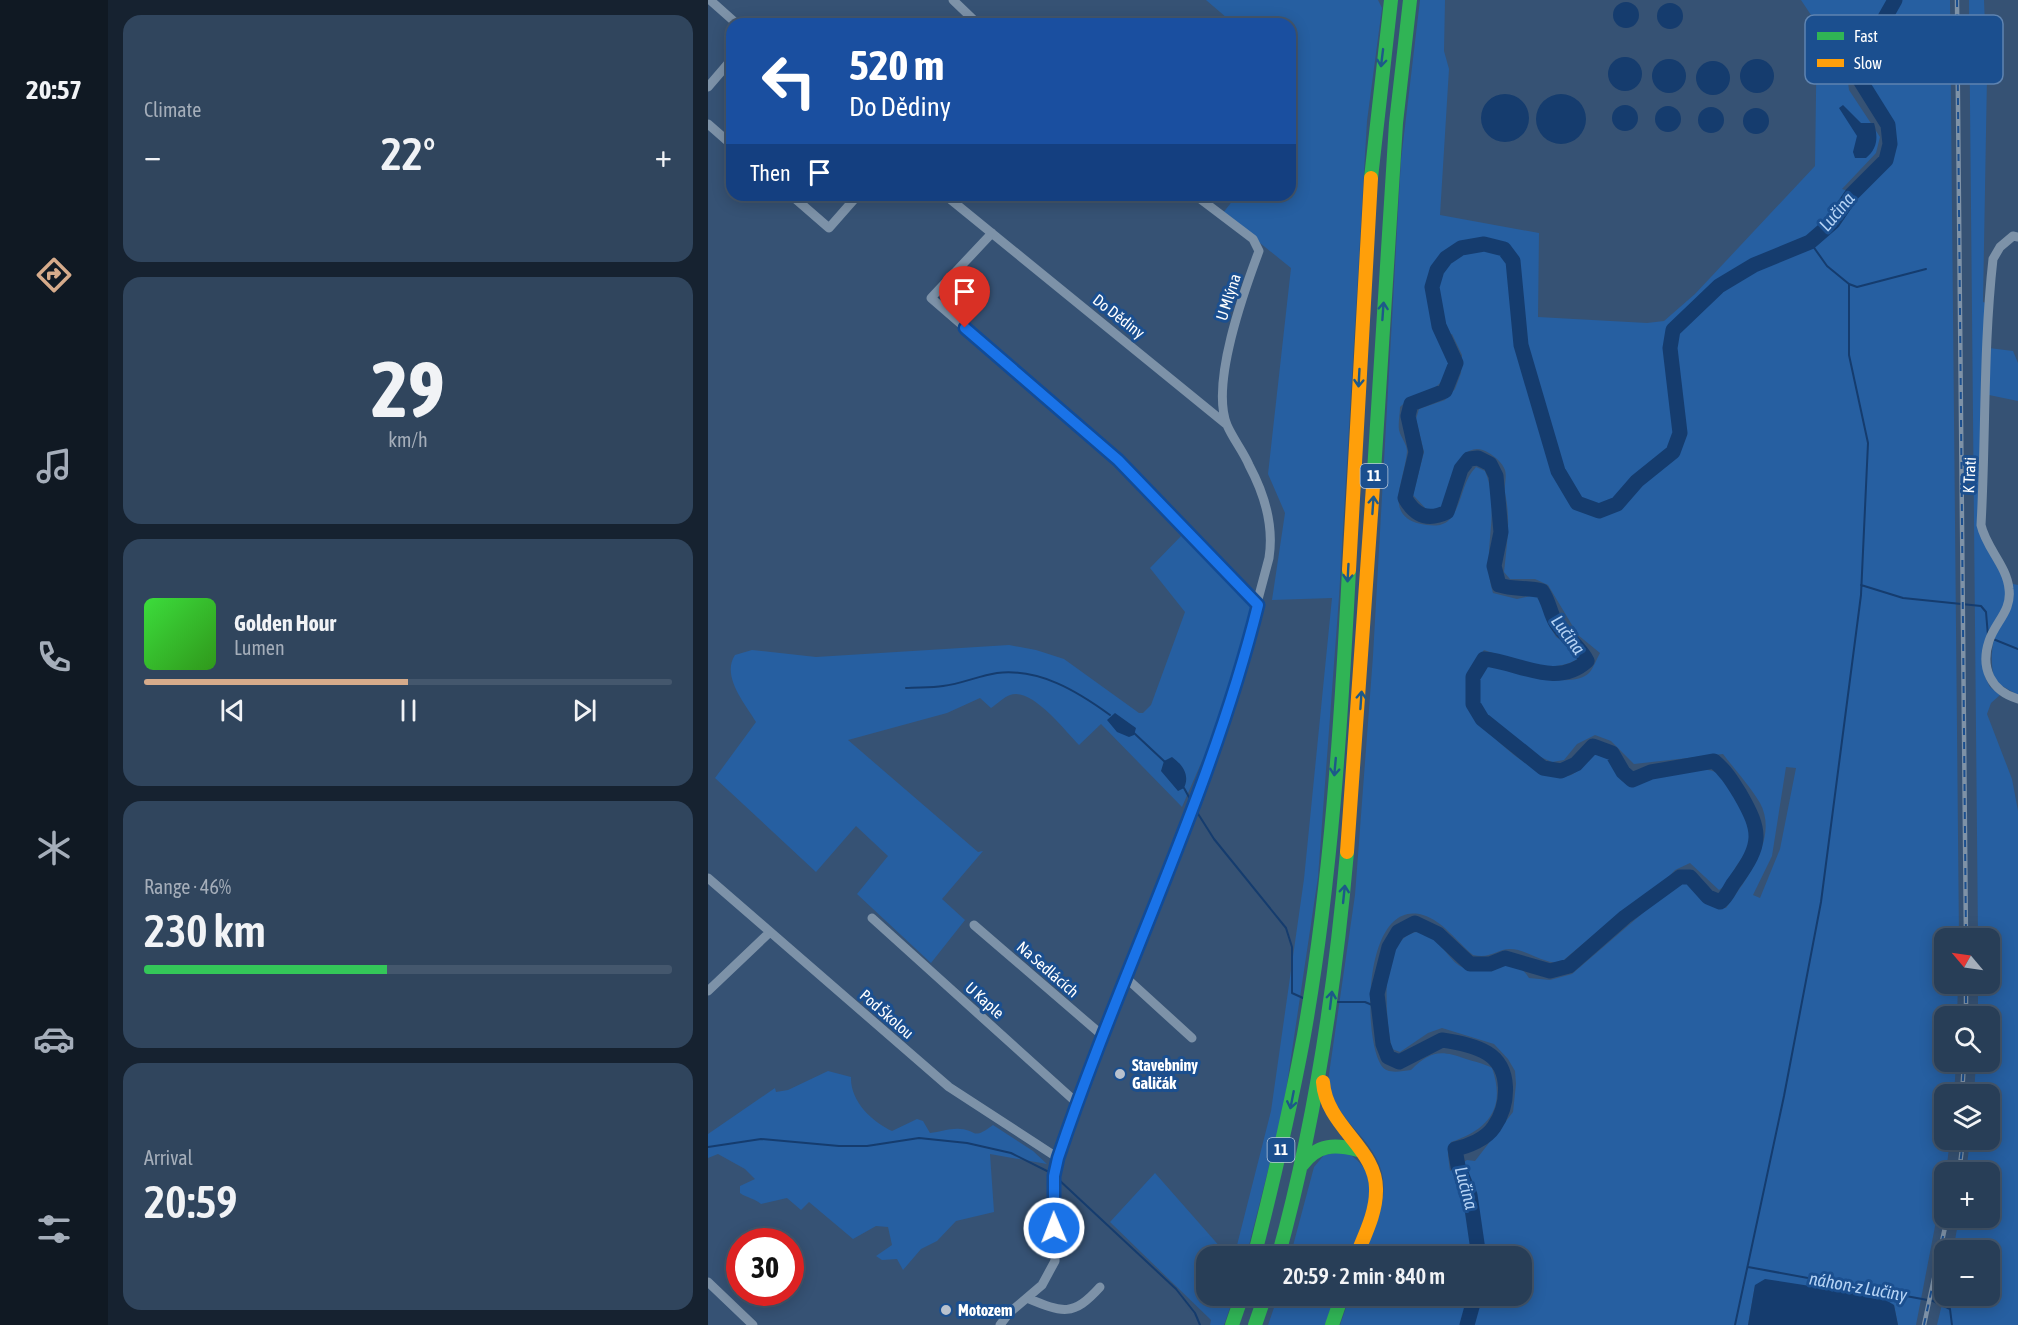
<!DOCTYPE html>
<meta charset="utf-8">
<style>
body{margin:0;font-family:"Asap Condensed",sans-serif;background:#30455d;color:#f1f3f6;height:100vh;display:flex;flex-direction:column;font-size:22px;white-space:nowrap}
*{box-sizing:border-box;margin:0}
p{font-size:20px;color:#a5aeba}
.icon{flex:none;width:33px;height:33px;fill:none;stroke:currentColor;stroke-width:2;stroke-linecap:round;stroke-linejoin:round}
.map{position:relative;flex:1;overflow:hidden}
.side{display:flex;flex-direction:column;gap:15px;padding:15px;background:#162230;width:600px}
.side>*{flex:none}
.banner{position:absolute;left:18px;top:18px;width:570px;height:183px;border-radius:18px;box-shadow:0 3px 15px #0003,0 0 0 2px #44576d;background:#1a4fa0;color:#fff;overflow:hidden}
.needle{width:39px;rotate:299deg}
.tools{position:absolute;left:1226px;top:928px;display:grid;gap:12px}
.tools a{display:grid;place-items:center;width:66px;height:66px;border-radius:12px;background:#283e57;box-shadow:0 3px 15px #0003,0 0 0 2px #44576d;font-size:30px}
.speed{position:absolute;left:18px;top:1228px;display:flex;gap:12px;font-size:30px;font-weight:700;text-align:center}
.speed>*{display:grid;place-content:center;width:78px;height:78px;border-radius:50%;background:#283e57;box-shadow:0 3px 15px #0003,0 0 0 2px #44576d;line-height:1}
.speed .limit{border:9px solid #d22;background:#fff;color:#111}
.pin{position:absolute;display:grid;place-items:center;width:51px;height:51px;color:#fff;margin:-62px -26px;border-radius:50% 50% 50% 0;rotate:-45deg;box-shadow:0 0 6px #0007}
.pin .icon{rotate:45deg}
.me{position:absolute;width:66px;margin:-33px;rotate:359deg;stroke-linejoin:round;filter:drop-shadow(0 0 4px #0008)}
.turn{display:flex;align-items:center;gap:21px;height:126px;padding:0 24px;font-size:27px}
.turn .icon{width:78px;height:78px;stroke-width:2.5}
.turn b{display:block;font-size:42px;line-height:51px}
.then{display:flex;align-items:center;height:57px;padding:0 24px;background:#0003;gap:12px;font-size:22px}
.big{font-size:45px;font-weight:600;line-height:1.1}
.side .tile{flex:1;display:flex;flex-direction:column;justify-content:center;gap:9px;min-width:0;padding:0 21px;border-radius:18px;background:#30455d}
.side .dial{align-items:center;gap:0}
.dial b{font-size:78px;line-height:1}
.song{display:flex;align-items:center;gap:18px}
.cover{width:72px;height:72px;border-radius:9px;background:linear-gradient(135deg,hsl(120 70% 55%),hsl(110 70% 35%))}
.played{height:6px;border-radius:3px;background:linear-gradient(90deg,#d6ab8b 50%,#44576d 50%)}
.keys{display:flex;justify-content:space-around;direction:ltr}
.heat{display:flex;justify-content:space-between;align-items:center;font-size:33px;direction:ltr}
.charge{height:9px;border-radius:4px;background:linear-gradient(90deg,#34c759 46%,#44576d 0)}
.trip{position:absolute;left:488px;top:1246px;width:336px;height:60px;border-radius:18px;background:#283e57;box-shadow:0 3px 15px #0003,0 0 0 2px #44576d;font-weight:600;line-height:60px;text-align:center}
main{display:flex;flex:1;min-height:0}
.dock{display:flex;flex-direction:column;width:108px;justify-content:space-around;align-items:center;background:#101923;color:#a5aeba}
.dock .icon{width:42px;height:42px}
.dock .active{color:#d6ab8b}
.dock b{font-size:27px;color:#f1f3f6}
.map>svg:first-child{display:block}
</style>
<main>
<nav class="dock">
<b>20:57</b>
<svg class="icon active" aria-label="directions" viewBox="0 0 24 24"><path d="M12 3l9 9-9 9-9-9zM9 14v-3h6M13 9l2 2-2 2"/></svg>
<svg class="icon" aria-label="music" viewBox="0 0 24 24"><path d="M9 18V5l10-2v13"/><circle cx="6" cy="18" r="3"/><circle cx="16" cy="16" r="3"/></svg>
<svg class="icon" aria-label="phone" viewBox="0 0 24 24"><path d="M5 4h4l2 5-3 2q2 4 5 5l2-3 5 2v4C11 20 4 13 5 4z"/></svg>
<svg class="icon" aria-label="climate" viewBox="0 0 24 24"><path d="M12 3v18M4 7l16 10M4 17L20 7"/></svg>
<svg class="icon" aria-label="car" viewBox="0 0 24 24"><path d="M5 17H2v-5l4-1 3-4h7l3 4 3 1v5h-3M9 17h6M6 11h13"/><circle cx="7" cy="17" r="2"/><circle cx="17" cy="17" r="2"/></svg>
<svg class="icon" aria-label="filters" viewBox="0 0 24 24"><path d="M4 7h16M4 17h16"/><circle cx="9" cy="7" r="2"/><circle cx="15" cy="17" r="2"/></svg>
</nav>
<section class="side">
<div class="tile"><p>Climate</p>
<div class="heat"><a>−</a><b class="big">22°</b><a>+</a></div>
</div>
<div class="tile dial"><b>29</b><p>km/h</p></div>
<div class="tile">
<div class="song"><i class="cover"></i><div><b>Golden Hour</b><p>Lumen</p></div></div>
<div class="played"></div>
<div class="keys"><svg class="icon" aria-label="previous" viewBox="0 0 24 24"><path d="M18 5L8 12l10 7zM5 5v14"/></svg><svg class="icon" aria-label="pause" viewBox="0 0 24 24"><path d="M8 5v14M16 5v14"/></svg><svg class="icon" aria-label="next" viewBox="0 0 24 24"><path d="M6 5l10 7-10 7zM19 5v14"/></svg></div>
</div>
<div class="tile"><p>Range · 46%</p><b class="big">230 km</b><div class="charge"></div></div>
<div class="tile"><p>Arrival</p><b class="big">20:59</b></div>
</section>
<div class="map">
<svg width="1310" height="1325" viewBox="0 0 1310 1325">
<rect width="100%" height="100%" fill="#365274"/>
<path fill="#265fa1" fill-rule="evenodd" d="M 498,0 L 670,0 L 674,8 L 659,121 L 631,597 L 610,877 L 575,1111 L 538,1257 L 526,1257 L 563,1111 L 596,879 L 624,598 L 564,600 L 577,513 L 560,474 L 583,268 L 515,213 L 529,195 L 582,195 L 582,24 L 526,24 Z
M 712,0 L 737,0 L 736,51 L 741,69 L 732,215 L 831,233 L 830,317 L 939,323 L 956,321 L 987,294 L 1107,166 L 1109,24 L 1093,0 L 1242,0 L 1251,939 L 1236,939 L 1236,984 L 1250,984 L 1249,1017 L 1236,1017 L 1236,1062 L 1248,1062 L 1246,1095 L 1236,1095 L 1236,1140 L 1242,1140 L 1239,1164 L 1208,1325 L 1190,1325 L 1186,1305 L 1047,1285 L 1040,1325 L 632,1325 L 642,1296 L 813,1296 L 813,1257 L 656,1257 C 674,1205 692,1179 650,1133 C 635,1116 625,1103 620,1081 L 647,895 L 665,656 L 693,160 ZM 1171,31 C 1166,45 1153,58 1153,73 C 1154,81 1162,90 1167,97 C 1202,147 1184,156 1149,194 L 1134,189 L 1168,153 L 1172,137 L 1141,90 L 1138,66 L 1158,33 ZM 744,334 L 754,355 L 753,373 L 747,389 L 737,400 L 711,409 L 708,419 L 716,452 L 705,495 L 721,512 L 734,507 C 740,488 751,434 781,453 C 787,457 794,462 797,470 C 799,477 796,486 797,493 C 803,520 799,544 796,572 L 802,579 L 827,579 L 840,585 L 870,635 L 892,653 C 889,658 885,669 881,673 C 863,691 801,670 779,665 C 768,679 770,692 772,708 L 828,755 L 844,762 L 856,760 L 869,744 L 887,735 L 903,741 L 926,764 L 1015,754 C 1027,770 1042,786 1052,803 C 1071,838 1038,880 1018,908 C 998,908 992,896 982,881 L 972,881 L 864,974 L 842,980 L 821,978 C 805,951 777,977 754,967 C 738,961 723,916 696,938 C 672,957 678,1023 684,1049 L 692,1052 L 720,1033 L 734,1028 L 786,1044 L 800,1059 L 807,1071 L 808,1084 L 805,1112 L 767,1161 L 759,1160 L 742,1171 L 740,1155 L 743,1142 C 781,1129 798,1108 784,1068 C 775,1063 767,1062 758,1059 C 733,1050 723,1050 703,1070 C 693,1071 679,1075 673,1065 C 654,1034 656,898 715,915 C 735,921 749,942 765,955 C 783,959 789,949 802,949 C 818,949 831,962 852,963 L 918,908 L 952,886 L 967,870 L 982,863 L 1011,890 L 1021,883 C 1025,865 1038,858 1041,842 C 1044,831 1037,818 1032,807 C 1027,797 1022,784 1013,776 C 996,759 941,777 920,785 L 913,780 L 900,756 L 888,751 C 881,758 874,769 865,774 C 835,791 763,724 759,696 C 757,678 765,663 776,650 C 808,660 839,676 870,659 L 860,644 L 848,637 L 840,623 L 838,607 L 827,595 L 809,599 L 785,593 C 772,553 794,511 777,471 L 768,467 C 753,482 755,505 741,520 C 735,526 727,526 719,525 C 672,519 697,481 699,451 C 699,444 693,438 691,430 C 690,423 692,414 692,407 C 713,387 729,398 742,367 L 731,339 ZM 1078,767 L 1088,768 L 1072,849 L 1052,898 L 1045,895 L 1064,856 Z
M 1261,0 L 1276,0 L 1279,76 L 1275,302 L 1278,303 L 1272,534 L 1295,578 L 1298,591 L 1298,603 L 1288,624 L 1277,677 L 1282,687 L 1292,695 L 1283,703 L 1279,714 L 1304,779 L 1310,811 L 1310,1325 L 1229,1325 L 1236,1296 L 1281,1296 L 1281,1251 L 1245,1251 L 1251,1218 L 1281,1218 L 1281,1173 L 1258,1173 L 1262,1140 L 1281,1140 L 1281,1095 L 1266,1095 L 1268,1062 L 1281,1062 L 1281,1017 L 1270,1017 L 1270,984 L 1281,984 L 1281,939 L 1270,939 Z
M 1281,348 L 1305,351 L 1310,363 L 1310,401 L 1281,395 Z
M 476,533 L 546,606 L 515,716 L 501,753 L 494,761 L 474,807 L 393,724 L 371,745 C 357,731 324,687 302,695 C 296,697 289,704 283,708 L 272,698 L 239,713 L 140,740 L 270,852 L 275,851 L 234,899 L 257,920 L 223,963 L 149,894 L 180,856 L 148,826 L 108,872 L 7,778 L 48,722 C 37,704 13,676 27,655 L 44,650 L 108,657 L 301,645 L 328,650 L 356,659 L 431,713 L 435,713 L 443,705 L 477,612 L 442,568 Z
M 1305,584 L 1310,585 L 1310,695 L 1287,682 C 1277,645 1293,619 1305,584 Z
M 120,1071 L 143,1077 C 142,1101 164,1122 184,1131 L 209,1119 L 215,1121 L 222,1133 C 232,1132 243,1128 252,1129 C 270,1130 263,1141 285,1125 L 325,1151 L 339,1164 L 282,1154 L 286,1212 L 248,1221 L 229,1241 L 213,1249 L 195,1270 L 189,1259 L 174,1260 L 168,1256 L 184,1245 L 180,1227 L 168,1226 L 145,1239 L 101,1202 L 93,1210 L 79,1198 L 53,1204 C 46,1198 39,1198 32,1193 L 32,1186 L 47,1179 L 37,1169 L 10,1154 L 0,1158 L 0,1134 L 67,1088 L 68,1092 L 80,1090 Z
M 638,1151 C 644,1156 651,1161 655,1167 C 673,1192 650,1232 641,1257 L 582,1257 L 606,1167 L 616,1155 Z
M 447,1173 L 521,1257 L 498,1257 L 498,1296 L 526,1296 L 516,1325 L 502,1325 L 503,1320 L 402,1222 Z
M 570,1296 L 628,1296 L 617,1325 L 560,1325 Z"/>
<path fill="#153c6e" d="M905 15a13 13 0 1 1 26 0a13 13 0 1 1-26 0Z
M949 16a13 13 0 1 1 26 0a13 13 0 1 1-26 0Z
M900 74a17 17 0 1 1 34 0a17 17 0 1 1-34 0Z
M1032 76a17 17 0 1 1 34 0a17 17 0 1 1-34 0Z
M944 76a17 17 0 1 1 34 0a17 17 0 1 1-34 0Z
M988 78a17 17 0 1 1 34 0a17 17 0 1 1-34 0Z
M773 118a24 24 0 1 1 48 0a24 24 0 1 1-48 0Z
M828 119a25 25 0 1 1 50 0a25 25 0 1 1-50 0Z
M904 118a13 13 0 1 1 26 0a13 13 0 1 1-26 0Z
M 1135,105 L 1153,123 L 1166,123 C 1170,137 1170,148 1158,158 L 1147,158 L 1145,152 L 1149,136 L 1131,108 Z
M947 119a13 13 0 1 1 26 0a13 13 0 1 1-26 0Z
M990 120a13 13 0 1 1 26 0a13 13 0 1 1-26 0Z
M1035 121a13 13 0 1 1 26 0a13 13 0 1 1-26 0Z
M 407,713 L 428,728 L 426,735 L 421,737 L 409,732 L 399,720 Z
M 464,757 C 475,765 482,775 476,788 L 470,791 L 453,771 L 456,761 Z
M 1057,1279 L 1173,1297 L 1186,1305 L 1190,1325 L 1040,1325 L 1047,1285 Z"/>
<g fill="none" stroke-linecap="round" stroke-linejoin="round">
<path stroke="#153c6e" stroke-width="2" d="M 1141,284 L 1149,287 L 1218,269
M 1153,585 L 1195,598 L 1273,606 L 1278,612 L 1280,636
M 1285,639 L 1310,649
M 198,688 C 210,687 223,688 235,686 C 253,684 270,676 289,673 C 331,668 369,691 402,715
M 426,733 L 457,762
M 476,788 L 482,799
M 487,809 L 506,839 L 578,928 L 584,947 L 584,993 L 595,998
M 630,1002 L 657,1002 L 669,1007
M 0,1147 L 53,1139 L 131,1146 L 159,1146 L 211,1138 L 259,1143 L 303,1153 L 343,1173
M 350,1179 L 468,1289 L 487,1313 L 492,1325
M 1040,1267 L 1225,1301 L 1242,1309 L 1244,1325
M 1027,1325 L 1076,1096 L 1113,902 L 1153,595 L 1160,443 L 1141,355 L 1141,284 L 1119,266 L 1102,242"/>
<path stroke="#153c6e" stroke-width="15" d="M 771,1257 L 762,1195 L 750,1166 L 747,1149 C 761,1146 778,1139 786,1127 C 801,1105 804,1068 779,1053 C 767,1046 748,1042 734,1040 L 691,1062 L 680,1057 L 675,1044 L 669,994 L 681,947 L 690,932 L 707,923 L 730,934 L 762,964 L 782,964 L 797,958 L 842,971 L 861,966 L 917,917 L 972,877 L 982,877 L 1000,897 L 1012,902 C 1021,895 1021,888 1028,880 C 1054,844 1054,832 1032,794 C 1024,781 1018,771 1006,761 L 943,772 L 924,780 L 915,772 L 904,753 L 885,746 L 868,764 L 853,771 L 835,768 L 774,719 L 765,704 L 765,677 L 776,659 C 811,662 848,689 879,661 C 872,646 857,637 848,623 C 842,613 841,601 834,591 C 819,587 806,590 791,585 L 786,566 L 793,532 L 788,476 L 782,464 L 770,458 L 761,459 L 753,469 L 739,512 C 720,521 707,516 697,498 L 708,452 L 700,416 L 703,404 L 737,391 L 748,363 L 731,326 L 724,287 L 729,270 L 738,258 L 753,248 L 776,244 L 796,249 L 805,261 L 813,345 L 850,471 L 869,503 L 891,511 L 909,504 L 929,481 L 965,452 L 972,433 L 962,348 L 965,330 L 1011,286 L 1046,265 L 1102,242 L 1125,222 L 1144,194 L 1178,160 L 1182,144 L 1180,125 L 1150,77 L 1149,67 L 1187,0
M 759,1325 L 767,1296"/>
<path stroke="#7d92a8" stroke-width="9" d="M 2,0 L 29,24
M 245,0 L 270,24
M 0,87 L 24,59
M 0,124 L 24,145
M 83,195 L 121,228 L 150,195
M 237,195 L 518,424
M 284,233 L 223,298 L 410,460 L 550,605
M 1310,237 L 1305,236 L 1292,247 L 1285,259 C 1275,348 1278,437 1273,525 C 1278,548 1299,566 1301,589 C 1304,611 1287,622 1281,641 C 1272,668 1283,691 1310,699
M 0,878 L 241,1087 L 350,1158
M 164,918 L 369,1103
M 266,925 L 395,1036
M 416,976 L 484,1038
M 0,991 L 62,932
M 0,1282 L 45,1325
M 319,1298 C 355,1313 365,1317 392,1287
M 292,1325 L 301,1313 L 334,1285 L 347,1261 L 346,1176 L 350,1158 L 416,976 L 517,723 L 561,558 C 566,526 556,493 541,465 C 535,451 525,439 519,425 C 502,384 536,291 551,251 L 545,239 L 487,195"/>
<path stroke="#30b455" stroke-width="14" d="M 663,178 L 683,0
M 666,472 L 688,123 L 702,0
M 594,1165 C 609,1144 627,1144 650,1150
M 546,1257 C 565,1183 582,1110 596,1035 C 623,882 633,725 641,570
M 570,1257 C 607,1124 627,989 639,852
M 524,1325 L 534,1296
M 547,1325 L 557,1296
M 624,1325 L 634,1296"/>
<path stroke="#ff9f0a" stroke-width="14" d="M 641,570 L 663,178
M 639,852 L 666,472
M 615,1082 C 618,1127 670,1149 668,1191 C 668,1214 656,1236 648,1257"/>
<g stroke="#7e92a7" stroke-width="4.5">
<path id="rail" d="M 1249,0 L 1258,939
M 1258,1017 L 1258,984
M 1254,1095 L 1256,1062
M 1251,1173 L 1255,1140
M 1216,1325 L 1239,1218"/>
</g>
<use href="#rail" stroke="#1b4f8f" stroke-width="2" stroke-dasharray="7" stroke-linecap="butt"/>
</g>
<defs><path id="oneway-shaft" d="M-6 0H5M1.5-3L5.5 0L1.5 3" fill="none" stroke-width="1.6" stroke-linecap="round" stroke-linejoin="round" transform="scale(1.5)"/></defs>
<g stroke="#1d5989">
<use href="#oneway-shaft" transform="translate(674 58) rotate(97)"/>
<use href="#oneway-shaft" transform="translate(675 311) rotate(-86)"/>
<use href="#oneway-shaft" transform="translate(651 378) rotate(93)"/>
<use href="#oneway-shaft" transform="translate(665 505) rotate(-86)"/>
<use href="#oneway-shaft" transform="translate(640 573) rotate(93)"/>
<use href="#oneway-shaft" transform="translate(653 700) rotate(-86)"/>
<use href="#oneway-shaft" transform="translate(627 767) rotate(95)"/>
<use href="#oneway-shaft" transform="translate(636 894) rotate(-84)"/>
<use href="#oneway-shaft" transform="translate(623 1000) rotate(-83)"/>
<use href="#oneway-shaft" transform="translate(584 1100) rotate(101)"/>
</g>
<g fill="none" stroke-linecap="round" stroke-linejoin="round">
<g stroke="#114b97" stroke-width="15">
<path id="route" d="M 257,328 L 410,460 L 550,605 C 503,794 412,973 350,1158 L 346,1176 L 346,1228"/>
</g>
<use href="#route" stroke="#1a73e8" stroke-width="10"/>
</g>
<g fill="#b9c2ce" stroke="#1b4f8f" stroke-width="2">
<circle cx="412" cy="1074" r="6"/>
<circle cx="238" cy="1310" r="6"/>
</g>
<g text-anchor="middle" stroke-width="6" stroke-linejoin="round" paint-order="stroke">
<g fill="#1b4f8f" stroke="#bbcadd" stroke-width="1.5">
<rect x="652.5" y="464" width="27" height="24" rx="4.5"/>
<rect x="559.5" y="1138" width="27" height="24" rx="4.5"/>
</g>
<g font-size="15" font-weight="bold" fill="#fff">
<text x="666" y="481">11</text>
<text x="573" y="1155">11</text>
</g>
<g font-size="16" fill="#fff" stroke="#1b4f8f">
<text transform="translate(520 297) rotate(-72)" y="6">U Mlýna</text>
<text transform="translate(411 316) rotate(38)" y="6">Do Dědiny</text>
<text transform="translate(1261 475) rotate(-87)" y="6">K Trati</text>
<text transform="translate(340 969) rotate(41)" y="6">Na Sedlácích</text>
<text transform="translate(277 1000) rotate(42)" y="6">U Kaple</text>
<text transform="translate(179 1014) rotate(41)" y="6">Pod Školou</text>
</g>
<g font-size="16" font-weight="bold" fill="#fff" stroke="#1b4f8f" text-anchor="start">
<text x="424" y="1071">Stavebniny<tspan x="424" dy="18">Galičák</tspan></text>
<text x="250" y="1316">Motozem</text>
</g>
<g font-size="18" font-style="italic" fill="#b5d3f5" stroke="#1b4f8f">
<text transform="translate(1129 212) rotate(-50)" y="6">Lučina</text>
<text transform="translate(860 635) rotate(54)" y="6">Lučina</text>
<text transform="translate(758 1188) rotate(75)" y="6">Lučina</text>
<text transform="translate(1150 1287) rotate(10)" y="6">náhon-z Lučiny</text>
</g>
</g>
<rect x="1097" y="15" width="198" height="69" rx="9" fill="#1b4f8f" stroke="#5f84b1" stroke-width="1.5"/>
<rect x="1109" y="32" width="27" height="8" fill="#30b455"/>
<rect x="1109" y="59" width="27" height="8" fill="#ff9f0a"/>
<g font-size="16" fill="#fff">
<text x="1146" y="42">Fast</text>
<text x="1146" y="69">Slow</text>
</g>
</svg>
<div class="tools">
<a><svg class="needle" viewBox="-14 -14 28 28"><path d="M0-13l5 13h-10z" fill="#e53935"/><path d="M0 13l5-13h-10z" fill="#a5aeba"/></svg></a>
<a><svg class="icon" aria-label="search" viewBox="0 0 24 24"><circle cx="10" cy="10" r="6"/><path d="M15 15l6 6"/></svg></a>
<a><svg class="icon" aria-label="layers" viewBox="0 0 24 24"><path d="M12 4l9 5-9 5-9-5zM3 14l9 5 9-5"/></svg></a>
<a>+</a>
<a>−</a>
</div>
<div class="speed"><div class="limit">30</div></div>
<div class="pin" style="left:257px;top:328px;background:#d93025"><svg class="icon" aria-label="arrive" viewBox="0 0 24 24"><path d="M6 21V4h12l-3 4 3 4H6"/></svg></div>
<svg class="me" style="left:346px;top:1228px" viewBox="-20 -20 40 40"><circle r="17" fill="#1a73e8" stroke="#fff" stroke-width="3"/><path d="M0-11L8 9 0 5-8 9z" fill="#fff"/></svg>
<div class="trip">20:59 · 2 min · 840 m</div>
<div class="banner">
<div class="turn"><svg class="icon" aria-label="left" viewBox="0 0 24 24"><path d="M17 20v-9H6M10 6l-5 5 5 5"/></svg><div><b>520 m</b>Do Dědiny</div></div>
<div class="then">Then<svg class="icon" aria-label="arrive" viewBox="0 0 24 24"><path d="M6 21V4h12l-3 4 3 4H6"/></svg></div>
</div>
</div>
</main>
